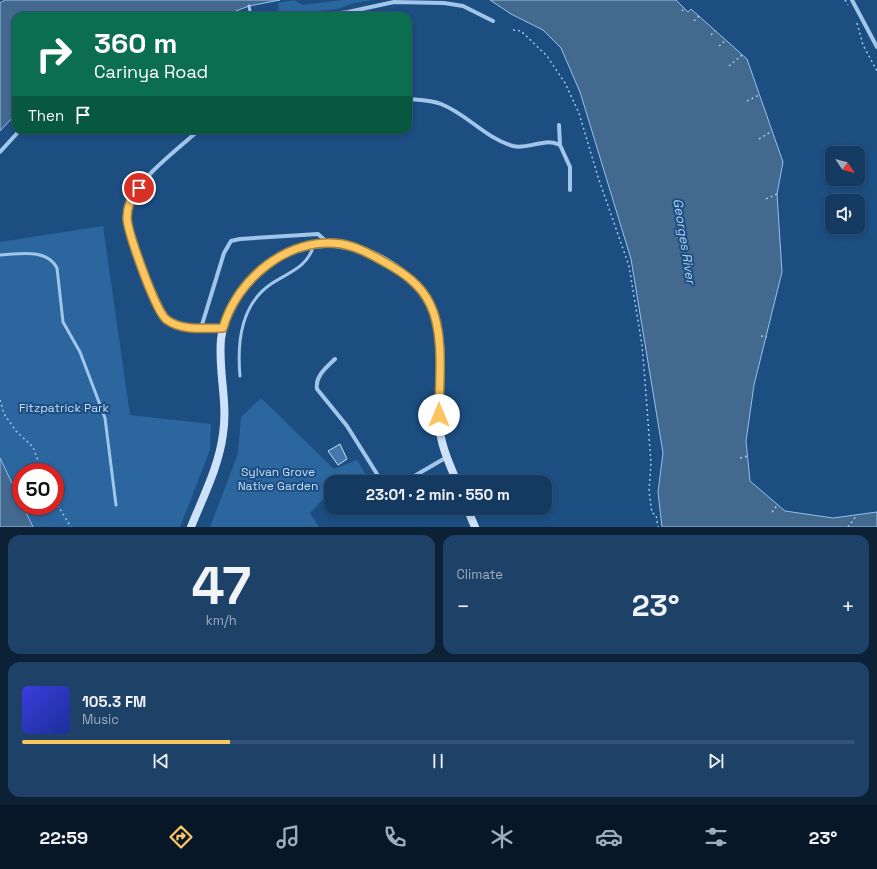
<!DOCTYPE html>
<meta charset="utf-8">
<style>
body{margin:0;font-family:"Space Grotesk",sans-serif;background:#1e4168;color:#f1f3f6;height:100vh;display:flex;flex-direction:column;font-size:15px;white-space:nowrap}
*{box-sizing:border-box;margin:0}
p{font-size:13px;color:#9dadbe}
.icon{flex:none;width:22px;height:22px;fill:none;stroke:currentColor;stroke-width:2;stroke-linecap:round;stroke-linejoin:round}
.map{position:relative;height:527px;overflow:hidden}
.drawer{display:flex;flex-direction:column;gap:8px;padding:8px;background:#0c2036;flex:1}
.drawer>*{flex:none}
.hud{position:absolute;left:12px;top:12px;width:400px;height:122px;border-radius:12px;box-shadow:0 2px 6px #0003,0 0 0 1px #345477;background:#0b6e4f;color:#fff;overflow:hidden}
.needle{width:26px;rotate:125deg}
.tools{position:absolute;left:825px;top:146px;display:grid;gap:8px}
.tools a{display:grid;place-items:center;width:40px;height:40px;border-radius:8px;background:#153a62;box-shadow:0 2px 6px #0003,0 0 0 1px #345477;font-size:20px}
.speed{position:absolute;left:12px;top:463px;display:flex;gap:8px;font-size:20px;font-weight:700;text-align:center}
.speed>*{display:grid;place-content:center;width:52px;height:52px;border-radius:50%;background:#153a62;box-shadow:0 2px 6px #0003,0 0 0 1px #345477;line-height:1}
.speed .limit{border:6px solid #d22;background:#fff;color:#111}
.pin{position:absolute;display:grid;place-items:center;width:34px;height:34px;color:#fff;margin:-17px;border:2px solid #fff;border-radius:50%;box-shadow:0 1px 4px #0007}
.me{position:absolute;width:44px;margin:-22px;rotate:0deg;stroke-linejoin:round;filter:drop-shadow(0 0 3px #0008)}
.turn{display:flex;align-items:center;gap:14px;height:84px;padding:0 16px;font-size:18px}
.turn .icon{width:52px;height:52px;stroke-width:2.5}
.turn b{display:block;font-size:28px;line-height:34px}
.then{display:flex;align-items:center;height:38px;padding:0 16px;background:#0003;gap:8px;font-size:15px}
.big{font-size:30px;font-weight:800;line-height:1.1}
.drawer .card{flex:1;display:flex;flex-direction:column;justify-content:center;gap:6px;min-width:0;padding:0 14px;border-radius:12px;background:#1e4168}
.drawer .dial{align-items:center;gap:0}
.dial b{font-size:52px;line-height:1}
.song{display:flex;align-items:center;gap:12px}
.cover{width:48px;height:48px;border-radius:6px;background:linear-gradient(135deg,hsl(240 70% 55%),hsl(230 70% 35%))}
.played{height:4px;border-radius:2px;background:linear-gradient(90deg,#fbc55f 25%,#345477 25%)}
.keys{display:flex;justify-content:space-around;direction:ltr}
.heat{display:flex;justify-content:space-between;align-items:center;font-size:22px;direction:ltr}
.drawer .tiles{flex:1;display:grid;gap:8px;grid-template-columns:1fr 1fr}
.card:last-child{grid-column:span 2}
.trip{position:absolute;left:324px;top:475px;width:228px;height:40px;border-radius:12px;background:#153a62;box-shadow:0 2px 6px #0003,0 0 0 1px #345477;font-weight:800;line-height:40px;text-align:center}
.tabs{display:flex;height:64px;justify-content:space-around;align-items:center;background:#081727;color:#9dadbe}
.tabs .icon{width:28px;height:28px}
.tabs .active{color:#fbc55f}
.tabs b{font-size:18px;color:#f1f3f6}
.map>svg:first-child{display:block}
</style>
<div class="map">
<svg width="877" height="527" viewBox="0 0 877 527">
<rect width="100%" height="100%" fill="#1c4e82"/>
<path fill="#2b669f" d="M 294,0 L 303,5 L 342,0 L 372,0 L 354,3 L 338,9 L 279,15 L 278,3 Z
M 103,226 L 130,415 L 211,424 L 210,450 L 180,527 L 33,527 L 23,506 L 55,506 L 55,472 L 21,472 L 21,502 L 0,458 L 0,242 Z
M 261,398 L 334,469 L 357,460 L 366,475 L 343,479 L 340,482 L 331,482 L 331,491 L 310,513 L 319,527 L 210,527 L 238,454 L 241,417 Z"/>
<path fill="#44698f" stroke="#94c2ec" d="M 5,0 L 280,0 L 249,6 L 223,16 L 16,16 L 16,114 L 0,131 L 0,3 Z
M 490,0 L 676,0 L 688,12 L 691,9 L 747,59 L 783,162 L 777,194 L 782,272 L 754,385 L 746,441 L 750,481 L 785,511 L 833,518 L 877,512 L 877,527 L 662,527 L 658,492 L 663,453 L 631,259 L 580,92 L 561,48 L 543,30 L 511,14 Z
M 0,458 L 21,502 L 21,506 L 23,506 L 33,527 L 0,527 Z"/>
<path fill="#4478ab" stroke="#c6dff8" d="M 340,444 L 347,459 L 338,465 L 328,451 Z"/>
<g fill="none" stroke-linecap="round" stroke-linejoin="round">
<path stroke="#a1c6ea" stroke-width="1.5" stroke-dasharray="2 3" stroke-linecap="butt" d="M 845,0 L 848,5
M 682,11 L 685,8
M 694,21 L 699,16
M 857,23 L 863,45 L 877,71
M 513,30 L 521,31 L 547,56 L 565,83 L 579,113 L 598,177 L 629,266 L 642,345 L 645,381 L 651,463 L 649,491 L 652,513 L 656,515 L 658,527
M 711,35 L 715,31
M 719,46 L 726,40
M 729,66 L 742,55
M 747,101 L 759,95
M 759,139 L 772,131
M 766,199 L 777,194
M 761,336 L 767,337
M 0,400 L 4,414 L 16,431 L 33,447 L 42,472
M 740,458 L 748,456
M 55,501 L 71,527
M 772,512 L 778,504
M 848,527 L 857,515"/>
<path stroke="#a1c6ea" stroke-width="3" d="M 249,6 L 251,16
M 0,255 C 19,254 47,248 57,268 L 63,322 L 80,352 L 105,418 L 116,505
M 240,376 C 237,343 240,305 271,284 C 287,273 307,268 313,247"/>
<path stroke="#a1c6ea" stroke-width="4" d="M 852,0 L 877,47
M 318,16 L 348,12 L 394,2 L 444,3 L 463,6 L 493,21
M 408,99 C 419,100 431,100 441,104 C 467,114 485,138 513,146 C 529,150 543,137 560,145 L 570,167 L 570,190
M 559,125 L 560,145
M 199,130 C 179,148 140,177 130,202 C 128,209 127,216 128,223 C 131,239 155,312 167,321 C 183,331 206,328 223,328
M 0,152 L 20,130
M 201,328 L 224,253 L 231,241 L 240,239 L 318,234 L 328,243
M 335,359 C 326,368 315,376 317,389 L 347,426 L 382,482
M 404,482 L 447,457"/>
<path stroke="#cde2f8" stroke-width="8" d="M 467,508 L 475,527
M 191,527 C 203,497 219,466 223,434 C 228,402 218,371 221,339 C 228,282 290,233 347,246 C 378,252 420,279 432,308 C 447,341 437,387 439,422 C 440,444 449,463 457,482"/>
</g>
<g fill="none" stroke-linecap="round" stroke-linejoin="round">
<g stroke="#a3803e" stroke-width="10">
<path id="route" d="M 139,188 C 132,196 127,207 127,218 C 128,233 156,313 167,320 C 182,331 206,328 223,328 C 237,279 288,236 342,244 C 358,247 372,255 386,263 C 404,273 421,285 430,304 C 445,334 439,382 439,415"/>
</g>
<use href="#route" stroke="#fbc55f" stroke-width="7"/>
</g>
<g text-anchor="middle" stroke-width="4" stroke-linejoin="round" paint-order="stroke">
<g font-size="12" fill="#c6dff8" stroke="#1c4e82">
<text x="64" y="412">Fitzpatrick Park</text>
<text x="278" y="476">Sylvan Grove<tspan x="278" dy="14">Native Garden</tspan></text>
</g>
<g font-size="13" font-style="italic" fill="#add0f2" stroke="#1c4e82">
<text transform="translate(685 241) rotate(81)" y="5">Georges River</text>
</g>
</g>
</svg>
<div class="tools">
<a><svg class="needle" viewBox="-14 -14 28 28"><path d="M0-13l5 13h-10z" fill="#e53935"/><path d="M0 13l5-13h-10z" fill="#9dadbe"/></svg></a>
<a><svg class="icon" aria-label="sound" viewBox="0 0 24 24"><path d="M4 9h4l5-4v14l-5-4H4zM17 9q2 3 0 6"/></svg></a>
</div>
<div class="speed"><div class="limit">50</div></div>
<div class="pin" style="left:139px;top:188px;background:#d93025"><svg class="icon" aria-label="arrive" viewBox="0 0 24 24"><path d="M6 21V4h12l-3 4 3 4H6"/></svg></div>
<svg class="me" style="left:439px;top:415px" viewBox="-20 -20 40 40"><circle r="19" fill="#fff"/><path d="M0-13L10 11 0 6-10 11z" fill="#fbc55f"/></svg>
<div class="trip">23:01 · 2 min · 550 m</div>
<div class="hud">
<div class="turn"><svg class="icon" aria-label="right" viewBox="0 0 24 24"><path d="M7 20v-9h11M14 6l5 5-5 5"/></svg><div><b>360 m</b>Carinya Road</div></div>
<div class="then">Then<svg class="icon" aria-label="arrive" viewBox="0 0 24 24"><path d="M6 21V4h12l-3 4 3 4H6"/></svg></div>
</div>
</div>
<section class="drawer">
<div class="tiles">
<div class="card dial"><b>47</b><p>km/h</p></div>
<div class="card"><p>Climate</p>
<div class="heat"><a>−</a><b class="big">23°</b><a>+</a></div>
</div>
<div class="card">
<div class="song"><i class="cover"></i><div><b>105.3 FM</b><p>Music</p></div></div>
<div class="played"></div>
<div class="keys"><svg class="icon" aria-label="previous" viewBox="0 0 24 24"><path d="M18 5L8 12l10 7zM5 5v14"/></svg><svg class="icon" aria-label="pause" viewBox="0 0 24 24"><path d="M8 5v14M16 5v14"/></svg><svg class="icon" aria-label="next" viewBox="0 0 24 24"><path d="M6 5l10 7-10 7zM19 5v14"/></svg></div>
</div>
</div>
</section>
<nav class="tabs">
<b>22:59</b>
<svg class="icon active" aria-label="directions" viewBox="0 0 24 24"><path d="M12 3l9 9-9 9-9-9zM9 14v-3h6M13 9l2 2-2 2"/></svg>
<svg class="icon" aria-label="music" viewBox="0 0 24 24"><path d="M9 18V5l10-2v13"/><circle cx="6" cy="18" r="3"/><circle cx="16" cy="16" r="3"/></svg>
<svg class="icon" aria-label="phone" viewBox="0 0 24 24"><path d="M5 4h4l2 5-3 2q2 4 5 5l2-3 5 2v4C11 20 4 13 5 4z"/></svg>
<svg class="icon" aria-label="climate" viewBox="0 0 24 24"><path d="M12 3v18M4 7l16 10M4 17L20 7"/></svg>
<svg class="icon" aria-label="car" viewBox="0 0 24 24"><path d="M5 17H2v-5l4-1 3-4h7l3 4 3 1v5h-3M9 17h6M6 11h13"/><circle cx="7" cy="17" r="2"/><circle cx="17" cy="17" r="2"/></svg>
<svg class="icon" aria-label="filters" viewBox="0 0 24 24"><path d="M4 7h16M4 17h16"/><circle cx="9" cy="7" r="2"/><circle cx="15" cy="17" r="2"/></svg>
<b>23°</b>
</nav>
